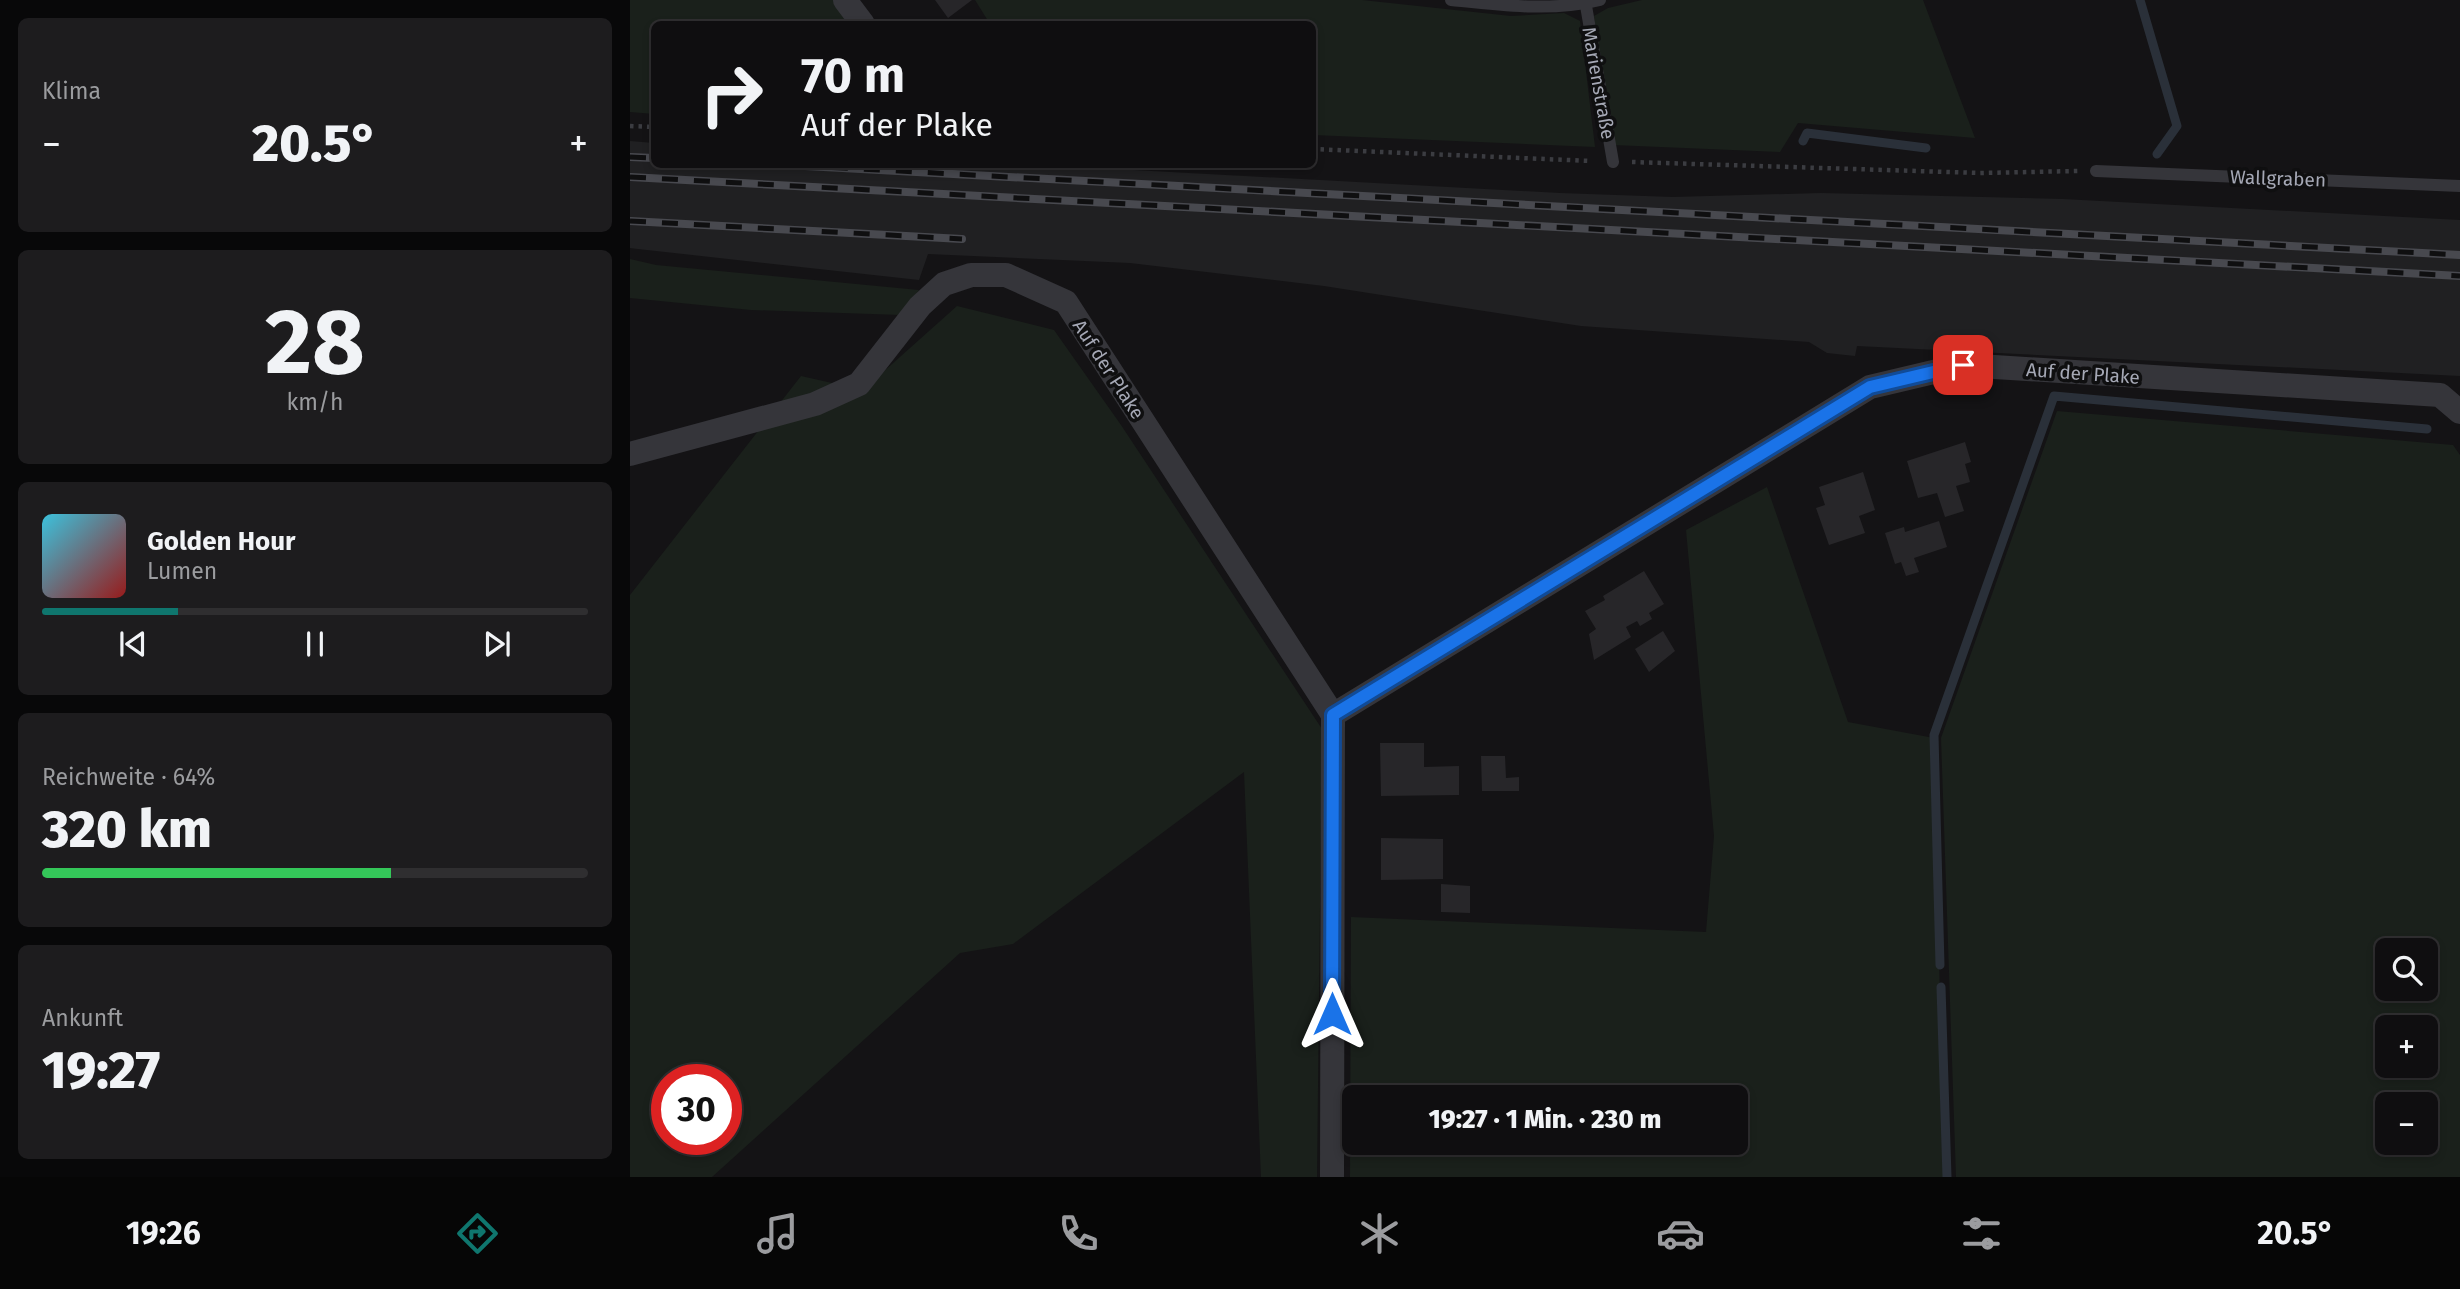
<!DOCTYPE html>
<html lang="de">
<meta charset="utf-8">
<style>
body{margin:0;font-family:"Fira Sans",sans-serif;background:#1d1c1e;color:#f1f3f6;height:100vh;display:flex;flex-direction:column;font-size:26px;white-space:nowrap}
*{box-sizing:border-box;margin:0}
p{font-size:23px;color:#9b9c9f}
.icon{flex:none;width:38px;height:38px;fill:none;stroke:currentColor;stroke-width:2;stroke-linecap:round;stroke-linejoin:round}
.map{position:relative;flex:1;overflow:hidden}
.side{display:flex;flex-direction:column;gap:18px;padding:18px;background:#080809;width:630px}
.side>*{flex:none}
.hud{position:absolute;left:21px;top:21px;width:665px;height:147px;border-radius:10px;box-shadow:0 4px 10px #0003,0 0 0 2px #2f2e30;background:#0f0e10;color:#f1f3f6;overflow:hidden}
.fabs{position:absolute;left:1745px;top:938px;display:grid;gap:14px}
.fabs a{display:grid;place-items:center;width:63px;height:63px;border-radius:10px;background:#0f0e10;box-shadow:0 4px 10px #0003,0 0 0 2px #2f2e30;font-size:35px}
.speed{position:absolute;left:21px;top:1064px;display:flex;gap:14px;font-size:35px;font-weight:700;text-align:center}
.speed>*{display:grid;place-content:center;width:91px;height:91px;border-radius:50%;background:#0f0e10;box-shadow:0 4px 10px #0003,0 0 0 2px #2f2e30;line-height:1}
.speed .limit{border:10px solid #d22;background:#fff;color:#111}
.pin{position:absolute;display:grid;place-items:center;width:60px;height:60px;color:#fff;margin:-30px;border-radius:14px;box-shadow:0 4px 10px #0006}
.me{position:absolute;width:77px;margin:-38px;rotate:0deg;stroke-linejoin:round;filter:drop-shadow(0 0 5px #0008)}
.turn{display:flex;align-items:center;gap:24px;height:147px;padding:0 35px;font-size:32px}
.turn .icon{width:91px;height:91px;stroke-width:2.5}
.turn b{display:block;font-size:49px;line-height:60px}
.big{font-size:52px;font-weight:800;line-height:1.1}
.side .card{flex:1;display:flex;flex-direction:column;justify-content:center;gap:10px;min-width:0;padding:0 24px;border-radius:10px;background:#1d1c1e}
.side .dial{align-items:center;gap:0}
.dial b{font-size:91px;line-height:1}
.song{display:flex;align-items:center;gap:21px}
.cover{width:84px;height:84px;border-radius:10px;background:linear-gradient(135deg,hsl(190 70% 55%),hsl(0 70% 35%))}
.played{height:7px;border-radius:4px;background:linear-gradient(90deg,#0f766e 25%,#2f2e30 25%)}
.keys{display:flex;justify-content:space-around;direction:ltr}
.heat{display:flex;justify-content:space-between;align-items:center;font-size:38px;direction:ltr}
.charge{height:10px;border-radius:5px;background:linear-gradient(90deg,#34c759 64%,#2f2e30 0)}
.trip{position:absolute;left:712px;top:1085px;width:406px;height:70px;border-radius:10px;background:#0f0e10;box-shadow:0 4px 10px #0003,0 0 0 2px #2f2e30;font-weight:800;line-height:70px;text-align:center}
.dock{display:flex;height:112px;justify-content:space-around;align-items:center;background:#060606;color:#9b9c9f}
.dock .icon{width:49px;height:49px}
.dock .current{color:#0f766e}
.dock b{font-size:32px;color:#f1f3f6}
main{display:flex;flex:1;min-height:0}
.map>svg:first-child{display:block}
</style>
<main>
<section class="side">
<div class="card"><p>Klima</p>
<div class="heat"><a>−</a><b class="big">20.5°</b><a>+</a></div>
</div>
<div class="card dial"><b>28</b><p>km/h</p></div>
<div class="card">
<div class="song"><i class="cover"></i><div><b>Golden Hour</b><p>Lumen</p></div></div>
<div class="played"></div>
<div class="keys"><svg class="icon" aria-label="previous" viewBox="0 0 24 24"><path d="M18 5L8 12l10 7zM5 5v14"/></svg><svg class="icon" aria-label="pause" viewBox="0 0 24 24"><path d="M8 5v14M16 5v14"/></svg><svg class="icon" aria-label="next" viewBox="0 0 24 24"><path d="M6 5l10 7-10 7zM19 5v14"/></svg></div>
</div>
<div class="card"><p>Reichweite · 64%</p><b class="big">320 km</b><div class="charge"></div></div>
<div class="card"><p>Ankunft</p><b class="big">19:27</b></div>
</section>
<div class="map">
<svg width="1830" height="1177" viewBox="0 0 1830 1177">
<rect width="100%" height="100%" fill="#141315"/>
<path fill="#202022" d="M 0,141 L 24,143 L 24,164 L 448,164 L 448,167 L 930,193 L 1043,197 L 1191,193 L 1433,199 L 1830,220 L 1830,376 L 1227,346 L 1225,356 L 1197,353 L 1179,342 L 951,326 L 694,286 L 500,263 L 298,254 L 289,280 L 8,249 L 0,248 Z"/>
<path fill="#1a201b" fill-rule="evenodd" d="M 0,0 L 205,0 L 223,24 L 24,24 L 24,114 L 0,112 Z
M 345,0 L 732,0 L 881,16 L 934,13 L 950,21 L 965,147 L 683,135 L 682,24 L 360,24 Z
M 1012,0 L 1293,0 L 1345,138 L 1168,123 L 1150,152 L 983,145 L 964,16 L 978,8 Z
M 0,259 L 26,265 L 289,290 L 271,315 L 121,310 L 0,298 Z
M 327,306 L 424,330 L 491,425 L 692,729 L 687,1177 L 631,1177 L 614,772 L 383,944 L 330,953 L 82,1177 L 0,1177 L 0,595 L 171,376 L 233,390 ZM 37,1080 L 96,1080 L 96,1139 L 37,1139 Z
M 1427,411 L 1823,445 L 1830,455 L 1830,1177 L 1326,1177 L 1311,738 ZM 1796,950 L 1796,989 L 1757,989 L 1757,950 ZM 1796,1027 L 1796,1066 L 1757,1066 L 1757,1027 ZM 1796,1104 L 1796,1143 L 1757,1143 L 1757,1104 Z
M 1137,487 L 1218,722 L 1304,738 L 1314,1177 L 720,1177 L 721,917 L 1076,932 L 1084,836 L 1056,530 ZM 724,1097 L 1106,1097 L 1106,1143 L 724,1143 Z"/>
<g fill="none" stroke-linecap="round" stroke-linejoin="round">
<path stroke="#2a3039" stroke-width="9" d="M 1510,0 L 1547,126 L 1527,154
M 1173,141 L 1177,133 L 1296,148
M 1310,965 L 1304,735 L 1424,396 L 1797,429
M 1311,987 L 1317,1177"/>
</g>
<path fill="#272629" d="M 305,0 L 342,0 L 318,18 Z
M 1335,442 L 1341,462 L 1335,464 L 1340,482 L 1326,486 L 1334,511 L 1315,517 L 1307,493 L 1288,498 L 1277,461 Z
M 1233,472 L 1245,510 L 1229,516 L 1235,533 L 1199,545 L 1186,508 L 1195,505 L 1189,487 Z
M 1309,521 L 1317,547 L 1284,558 L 1289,572 L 1276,576 L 1271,562 L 1265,564 L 1255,533 L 1274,527 L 1275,532 Z
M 1014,571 L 1034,604 L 1019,613 L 1022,619 L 1010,626 L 1007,621 L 996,627 L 1001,637 L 964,660 L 959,634 L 966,629 L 955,611 L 975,600 L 973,596 Z
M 1033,631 L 1045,651 L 1019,672 L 1005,649 Z
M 750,743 L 794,743 L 794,767 L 829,766 L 829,795 L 751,796 Z
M 851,756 L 875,756 L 876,778 L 889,777 L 889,791 L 852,791 Z
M 751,838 L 813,839 L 813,879 L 751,880 Z
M 811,884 L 840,886 L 840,913 L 811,912 Z"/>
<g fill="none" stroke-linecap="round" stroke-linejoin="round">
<path stroke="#3b3c41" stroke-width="4.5" stroke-dasharray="3.5 5" stroke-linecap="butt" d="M 0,126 L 24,127
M 682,149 L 961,161
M 1002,162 L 1350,173 L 1448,171"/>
<path stroke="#35353a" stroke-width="12" d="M 821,0 C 869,5 922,12 970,0
M 955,0 L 983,162
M 1466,171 L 1830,186"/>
<path stroke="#35353a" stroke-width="24" d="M 215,0 L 233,24
M 0,454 L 185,404 L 229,384 L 290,306 L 314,284 L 341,275 L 376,275 L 436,302 L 703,715 L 702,1177
M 703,715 L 1240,387 L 1333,365 L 1810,395 L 1830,412"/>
<g stroke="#48494f" stroke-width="8">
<path id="rail" d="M 0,157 L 24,158
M 138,164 L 1830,255
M 0,177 L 1830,276
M 0,221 L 332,239"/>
</g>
<use href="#rail" stroke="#0f0f10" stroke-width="5" stroke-dasharray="16" stroke-linecap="butt"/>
</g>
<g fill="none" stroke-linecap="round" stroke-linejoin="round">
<g stroke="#114b97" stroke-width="18">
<path id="route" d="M 702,1014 L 703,715 L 1240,387 L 1333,365"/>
</g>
<use href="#route" stroke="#1a73e8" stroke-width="12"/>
</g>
<g text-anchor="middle" stroke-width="7" stroke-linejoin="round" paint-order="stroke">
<g font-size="19" fill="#a5a8b5" stroke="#0f0f10">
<text transform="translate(969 83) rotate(80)" y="7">Marienstraße</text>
<text transform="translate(1648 178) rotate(2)" y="7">Wallgraben</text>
<text transform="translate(479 369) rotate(57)" y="7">Auf der Plake</text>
<text transform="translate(1453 373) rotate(4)" y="7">Auf der Plake</text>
</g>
</g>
</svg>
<div class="fabs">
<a><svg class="icon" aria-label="search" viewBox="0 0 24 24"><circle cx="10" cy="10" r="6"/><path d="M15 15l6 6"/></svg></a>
<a>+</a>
<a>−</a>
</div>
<div class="speed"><div class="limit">30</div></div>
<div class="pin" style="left:1333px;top:365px;background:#d93025"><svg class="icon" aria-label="arrive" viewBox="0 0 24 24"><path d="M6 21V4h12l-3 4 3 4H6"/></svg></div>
<svg class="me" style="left:702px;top:1014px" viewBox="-20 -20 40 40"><path d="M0-17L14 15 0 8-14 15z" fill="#1a73e8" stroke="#fff" stroke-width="4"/></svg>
<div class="trip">19:27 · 1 Min. · 230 m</div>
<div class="hud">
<div class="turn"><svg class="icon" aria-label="right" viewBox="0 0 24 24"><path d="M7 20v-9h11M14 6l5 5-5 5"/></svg><div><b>70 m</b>Auf der Plake</div></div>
</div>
</div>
</main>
<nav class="dock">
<b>19:26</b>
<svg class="icon current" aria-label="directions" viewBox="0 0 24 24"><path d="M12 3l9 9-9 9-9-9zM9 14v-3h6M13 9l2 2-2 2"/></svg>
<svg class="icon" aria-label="music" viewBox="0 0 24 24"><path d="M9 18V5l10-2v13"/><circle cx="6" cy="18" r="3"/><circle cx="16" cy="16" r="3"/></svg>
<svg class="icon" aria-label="phone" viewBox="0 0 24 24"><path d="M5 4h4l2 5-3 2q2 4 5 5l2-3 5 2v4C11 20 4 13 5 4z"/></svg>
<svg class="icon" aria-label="climate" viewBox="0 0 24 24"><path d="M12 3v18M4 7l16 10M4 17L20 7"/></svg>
<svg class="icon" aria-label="car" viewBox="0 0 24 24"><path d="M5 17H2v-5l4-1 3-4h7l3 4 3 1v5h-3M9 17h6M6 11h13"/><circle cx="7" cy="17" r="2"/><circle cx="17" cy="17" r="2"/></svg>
<svg class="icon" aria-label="filters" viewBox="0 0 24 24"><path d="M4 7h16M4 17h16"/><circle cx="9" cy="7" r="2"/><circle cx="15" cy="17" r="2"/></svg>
<b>20.5°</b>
</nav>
